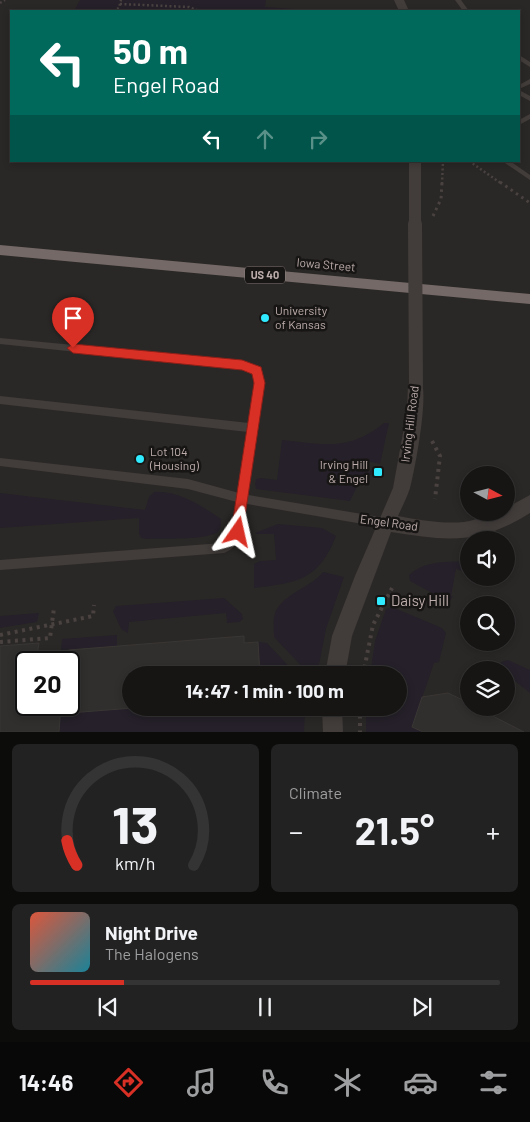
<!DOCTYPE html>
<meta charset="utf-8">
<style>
body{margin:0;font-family:Barlow,sans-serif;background:#232222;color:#f1f3f6;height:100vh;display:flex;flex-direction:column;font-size:19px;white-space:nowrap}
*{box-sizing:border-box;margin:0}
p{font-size:16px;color:#9e9fa0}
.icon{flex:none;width:28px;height:28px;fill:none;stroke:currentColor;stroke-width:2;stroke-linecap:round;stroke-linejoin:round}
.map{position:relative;height:732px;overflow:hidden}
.side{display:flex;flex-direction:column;gap:12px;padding:12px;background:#0c0c0b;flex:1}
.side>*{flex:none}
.guide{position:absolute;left:10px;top:10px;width:510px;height:152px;border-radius:0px;box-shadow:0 2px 8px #0003,0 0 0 1px #353434;background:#00695c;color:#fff;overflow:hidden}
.needle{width:32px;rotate:97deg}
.tools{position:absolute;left:460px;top:466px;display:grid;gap:10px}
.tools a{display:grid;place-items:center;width:55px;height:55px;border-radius:50%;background:#161514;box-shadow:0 2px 8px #0003,0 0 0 1px #353434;font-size:25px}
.speed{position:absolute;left:15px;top:651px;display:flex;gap:10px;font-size:25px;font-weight:700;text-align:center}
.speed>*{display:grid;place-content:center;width:65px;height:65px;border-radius:50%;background:#161514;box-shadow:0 2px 8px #0003,0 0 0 1px #353434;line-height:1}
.speed .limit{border:2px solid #111;border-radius:8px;background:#fff;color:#111}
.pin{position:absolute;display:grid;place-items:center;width:42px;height:42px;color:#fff;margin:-51px -21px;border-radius:50% 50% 50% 0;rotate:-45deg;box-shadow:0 0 5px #0007}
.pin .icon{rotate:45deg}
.me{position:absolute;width:55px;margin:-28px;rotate:11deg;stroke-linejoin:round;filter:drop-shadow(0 0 4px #0008)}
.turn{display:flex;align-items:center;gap:18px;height:105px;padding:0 20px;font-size:22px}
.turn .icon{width:65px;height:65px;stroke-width:2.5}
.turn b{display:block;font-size:35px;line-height:42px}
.lanes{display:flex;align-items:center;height:48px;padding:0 20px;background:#0003;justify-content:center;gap:25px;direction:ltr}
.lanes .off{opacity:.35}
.big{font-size:38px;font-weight:700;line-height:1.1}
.side .card{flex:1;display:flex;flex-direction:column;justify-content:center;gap:8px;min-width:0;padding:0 18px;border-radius:8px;background:#232222}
.side .dial{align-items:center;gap:0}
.dial svg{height:130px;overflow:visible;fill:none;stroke:#353434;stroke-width:7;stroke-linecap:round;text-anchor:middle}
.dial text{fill:#f1f3f6;stroke:none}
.song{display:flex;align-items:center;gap:15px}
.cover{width:60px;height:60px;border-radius:8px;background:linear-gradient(135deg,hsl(10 70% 55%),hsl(190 70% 35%))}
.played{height:5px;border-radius:2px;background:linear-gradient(90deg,#d93025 20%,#353434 20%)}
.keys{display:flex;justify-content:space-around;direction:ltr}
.heat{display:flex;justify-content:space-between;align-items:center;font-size:28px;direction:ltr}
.side .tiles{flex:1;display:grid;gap:12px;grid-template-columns:1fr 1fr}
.card:last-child{grid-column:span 2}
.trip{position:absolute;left:122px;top:666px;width:285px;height:50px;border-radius:25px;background:#161514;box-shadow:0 2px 8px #0003,0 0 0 1px #353434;font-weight:700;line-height:50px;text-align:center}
.tabs{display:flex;height:80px;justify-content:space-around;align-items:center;background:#090808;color:#9e9fa0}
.tabs .icon{width:35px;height:35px}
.tabs .active{color:#d93025}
.tabs b{font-size:22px;color:#f1f3f6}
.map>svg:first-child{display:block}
</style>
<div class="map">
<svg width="530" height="732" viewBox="0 0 530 732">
<rect width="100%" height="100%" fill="#1d1c1a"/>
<path fill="#2a2826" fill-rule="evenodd" d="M 0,0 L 530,0 L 530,732 L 0,732 ZM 11,11 L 519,11 L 519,161 L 11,161 ZM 469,475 L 506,475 L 506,512 L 469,512 ZM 469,540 L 506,540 L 506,578 L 469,578 ZM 469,605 L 506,605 L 506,642 L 469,642 ZM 26,662 L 69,662 L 69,705 L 26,705 ZM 469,670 L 506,670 L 506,708 L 469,708 ZM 131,675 L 399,675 L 399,708 L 131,708 Z"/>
<path fill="#252029" d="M 80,0 L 266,0 L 265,7 L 294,9 L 294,11 L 74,11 Z
M 384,423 L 389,423 L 380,464 L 367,461 L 364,470 L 370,472 L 372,468 L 379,471 L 361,479 L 350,501 L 256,489 L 255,484 L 256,479 L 261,478 L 277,480 L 282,440 C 324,444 348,452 384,423 Z
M 154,492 C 178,490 202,506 221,519 C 221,523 222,527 219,531 C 209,541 162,538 147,539 L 141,538 L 139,534 L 139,518 L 0,528 L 0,493 L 145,510 L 149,497 Z
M 278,524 L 322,528 L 336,536 C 319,580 297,583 254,588 L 254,564 L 260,561 L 276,560 L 274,534 L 256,534 L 255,533 Z
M 469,561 L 469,573 L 456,569 L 451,596 L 453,596 L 450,601 L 445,600 L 410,581 L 409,575 C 425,560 448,562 469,561 Z
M 323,572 L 344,577 L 326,629 L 317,675 L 310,675 L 274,637 C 274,630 273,623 274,617 C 278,595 311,588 323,572 Z
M 224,598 L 242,614 L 243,619 L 239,622 L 227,623 L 226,613 L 129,622 L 128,633 L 121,629 L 113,611 L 116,606 Z
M 392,607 L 442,628 L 446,633 L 439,662 L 434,663 L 412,727 L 423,732 L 366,732 L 366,708 L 399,708 L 399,675 L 370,675 L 375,641 L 386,609 Z
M 39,613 L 37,622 L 0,628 L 0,616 Z
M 117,635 L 117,646 L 61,650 L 62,639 Z
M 258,642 L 267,643 L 297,675 L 260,675 Z
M 508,660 L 530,670 L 530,693 L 515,681 L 506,677 L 506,670 L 498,670 L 501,662 Z
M 133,708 L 305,708 L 304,732 L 59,732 L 60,713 Z"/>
<path fill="#312f2d" stroke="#393634" d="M 244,636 L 244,643 L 258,642 L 260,675 L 131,675 L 133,708 L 69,713 L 69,650 Z
M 39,643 L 36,662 L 26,662 L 26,705 L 61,705 L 59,732 L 0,732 L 0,646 Z
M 448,693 L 469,703 L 469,708 L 477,708 L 524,732 L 423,732 L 412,727 L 422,697 Z"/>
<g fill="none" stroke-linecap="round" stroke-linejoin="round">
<path stroke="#494241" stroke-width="2.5" stroke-dasharray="2 2.5" stroke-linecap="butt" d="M 0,3 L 5,0
M 120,4 L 189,7 L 199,11
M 113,11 L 119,8 L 121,0
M 242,11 L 254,11
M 469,161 L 502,184
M 442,184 L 443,161"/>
<path stroke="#494241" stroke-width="3" stroke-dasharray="2.5 4" stroke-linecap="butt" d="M 500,182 L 530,203
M 433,216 L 441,199 L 442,182"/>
<path stroke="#494241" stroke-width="4" stroke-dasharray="3 4.5" stroke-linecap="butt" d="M 432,441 L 440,456 L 435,499
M 0,635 L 93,616 L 94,605
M 0,642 L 50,638 L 54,608
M 363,675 L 373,625 L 392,588
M 360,708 L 360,732"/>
<path fill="#423d3b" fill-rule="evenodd" d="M 455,0 L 461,0 L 469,11 L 463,11 Z
M 519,55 L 530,62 L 530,67 L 519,60 Z
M 530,79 L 530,84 L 519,89 L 519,85 Z
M 519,90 L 530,96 L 530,101 L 519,95 Z
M 530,114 L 530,119 L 519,125 L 519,120 Z
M 502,161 L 510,161 L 530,175 L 530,180 Z
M 0,338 L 242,361 L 260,368 L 264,383 L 248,495 L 386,518 L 390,520 L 391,523 L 390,526 L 386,528 L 247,504 C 244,523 244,545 224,553 L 0,570 L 0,560 L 222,543 C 236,533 235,518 237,502 L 188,489 L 0,466 L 0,458 L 188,479 L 239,493 L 248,432 L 0,404 L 0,396 L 249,423 L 256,383 L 253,373 L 241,369 L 0,344 Z"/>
<path fill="#423d3b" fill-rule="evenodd" d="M 394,0 L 404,0 L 409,11 L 399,11 Z
M 409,161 L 421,161 L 421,224 L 420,227 L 410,227 L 409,224 Z
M 416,379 L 421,380 C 429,395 415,469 410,488 C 407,497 402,507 398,516 C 419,520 442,524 464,522 C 479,520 492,512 506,512 L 506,508 L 530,495 L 530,513 C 479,545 448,541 391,532 L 352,636 L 345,675 L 325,675 L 332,636 L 355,576 L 393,488 L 407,411 L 408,385 L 411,380 Z
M 322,708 L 342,708 L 343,732 L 323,732 Z"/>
<path fill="#746967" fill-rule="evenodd" d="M 0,245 L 530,294 L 530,304 L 0,255 Z"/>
<path stroke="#423d3b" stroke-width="14" d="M 415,224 L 416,385"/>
</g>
<path fill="#d93025" stroke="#8d1f18" d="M 73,344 L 242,360 L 261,367 L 265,383 L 242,536 L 238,538 L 233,536 L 231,532 L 254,383 L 252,374 L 242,370 L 73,353 L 67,348 Z"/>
<g fill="#30ebff" stroke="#181615" stroke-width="2">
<circle cx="265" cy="318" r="5"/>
<circle cx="140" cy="459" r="5"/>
<rect x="373" y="467" width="10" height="10" rx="2.5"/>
<rect x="376" y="596" width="10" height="10" rx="2.5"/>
</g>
<g text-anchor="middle" stroke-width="5" stroke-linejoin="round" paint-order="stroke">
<rect fill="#181615" stroke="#8c807f" stroke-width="1" x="245" y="266.5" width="40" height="17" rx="4"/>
<g font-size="11" font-weight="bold" fill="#bdaeac">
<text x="265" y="279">US 40</text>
</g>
<g font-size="12" fill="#bdaeac" stroke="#181615">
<text transform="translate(326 265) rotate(5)" y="4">Iowa Street</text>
<text transform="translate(410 424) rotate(-83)" y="4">Irving Hill Road</text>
<text transform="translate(389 523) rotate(8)" y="4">Engel Road</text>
</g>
<g font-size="12" fill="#bdaeac" stroke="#181615" text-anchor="start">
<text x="275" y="315">University<tspan x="275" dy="14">of Kansas</tspan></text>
<text x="150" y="456">Lot 104<tspan x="150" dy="14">(Housing)</tspan></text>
<text x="368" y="469" text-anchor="end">Irving Hill<tspan x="368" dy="14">&amp; Engel</tspan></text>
</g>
<g font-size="15" fill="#bdaeac" stroke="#181615" text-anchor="start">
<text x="391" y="606">Daisy Hill</text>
</g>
</g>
</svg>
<div class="tools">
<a><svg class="needle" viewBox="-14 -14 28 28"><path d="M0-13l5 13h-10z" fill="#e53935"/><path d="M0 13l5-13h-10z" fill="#9e9fa0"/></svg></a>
<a><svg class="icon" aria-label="sound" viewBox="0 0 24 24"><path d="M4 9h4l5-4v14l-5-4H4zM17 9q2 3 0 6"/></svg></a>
<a><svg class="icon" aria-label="search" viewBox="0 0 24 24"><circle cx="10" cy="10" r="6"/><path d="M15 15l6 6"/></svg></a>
<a><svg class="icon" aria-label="layers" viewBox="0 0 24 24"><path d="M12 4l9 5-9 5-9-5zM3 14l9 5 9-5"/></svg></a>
</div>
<div class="speed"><div class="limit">20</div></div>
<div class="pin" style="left:73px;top:348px;background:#d93025"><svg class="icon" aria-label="arrive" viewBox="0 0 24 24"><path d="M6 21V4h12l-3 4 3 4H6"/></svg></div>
<svg class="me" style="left:238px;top:532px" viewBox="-20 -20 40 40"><path d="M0-17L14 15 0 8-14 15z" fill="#d93025" stroke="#fff" stroke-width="4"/></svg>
<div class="trip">14:47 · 1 min · 100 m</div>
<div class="guide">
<div class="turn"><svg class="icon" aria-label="left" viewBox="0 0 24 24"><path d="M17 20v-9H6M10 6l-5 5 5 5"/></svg><div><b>50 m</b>Engel Road</div></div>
<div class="lanes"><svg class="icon" aria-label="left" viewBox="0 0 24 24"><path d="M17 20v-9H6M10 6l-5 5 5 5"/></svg><svg class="icon off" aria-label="ahead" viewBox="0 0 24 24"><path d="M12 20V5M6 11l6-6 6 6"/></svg><svg class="icon off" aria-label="right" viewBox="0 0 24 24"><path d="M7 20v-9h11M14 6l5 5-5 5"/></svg></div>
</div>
</div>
<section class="side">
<div class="tiles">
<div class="card dial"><svg viewBox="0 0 100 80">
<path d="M14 69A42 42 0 1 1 86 69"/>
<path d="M14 69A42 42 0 0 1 8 54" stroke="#d93025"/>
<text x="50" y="56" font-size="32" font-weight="700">13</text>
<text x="50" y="72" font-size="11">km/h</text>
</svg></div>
<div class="card"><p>Climate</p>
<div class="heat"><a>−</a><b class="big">21.5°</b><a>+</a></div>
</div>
<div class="card">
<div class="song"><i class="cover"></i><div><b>Night Drive</b><p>The Halogens</p></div></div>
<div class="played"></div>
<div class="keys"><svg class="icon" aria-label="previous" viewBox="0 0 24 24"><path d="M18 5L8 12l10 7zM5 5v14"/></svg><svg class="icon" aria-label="pause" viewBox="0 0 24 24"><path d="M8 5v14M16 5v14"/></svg><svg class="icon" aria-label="next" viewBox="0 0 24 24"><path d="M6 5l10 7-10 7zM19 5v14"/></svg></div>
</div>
</div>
</section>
<nav class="tabs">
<b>14:46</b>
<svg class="icon active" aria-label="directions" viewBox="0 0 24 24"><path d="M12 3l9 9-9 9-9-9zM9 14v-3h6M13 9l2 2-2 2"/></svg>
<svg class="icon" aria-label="music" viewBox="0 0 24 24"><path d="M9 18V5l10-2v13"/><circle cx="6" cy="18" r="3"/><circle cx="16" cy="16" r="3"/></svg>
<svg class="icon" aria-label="phone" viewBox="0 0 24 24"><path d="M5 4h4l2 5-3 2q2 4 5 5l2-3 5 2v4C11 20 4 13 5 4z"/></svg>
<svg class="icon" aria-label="climate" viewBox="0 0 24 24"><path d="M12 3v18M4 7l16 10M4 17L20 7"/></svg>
<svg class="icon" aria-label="car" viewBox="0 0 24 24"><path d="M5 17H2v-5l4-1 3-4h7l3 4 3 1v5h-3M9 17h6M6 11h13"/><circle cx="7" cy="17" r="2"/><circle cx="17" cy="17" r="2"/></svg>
<svg class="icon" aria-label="filters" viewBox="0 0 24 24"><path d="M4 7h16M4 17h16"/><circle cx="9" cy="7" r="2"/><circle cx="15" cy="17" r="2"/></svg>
</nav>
